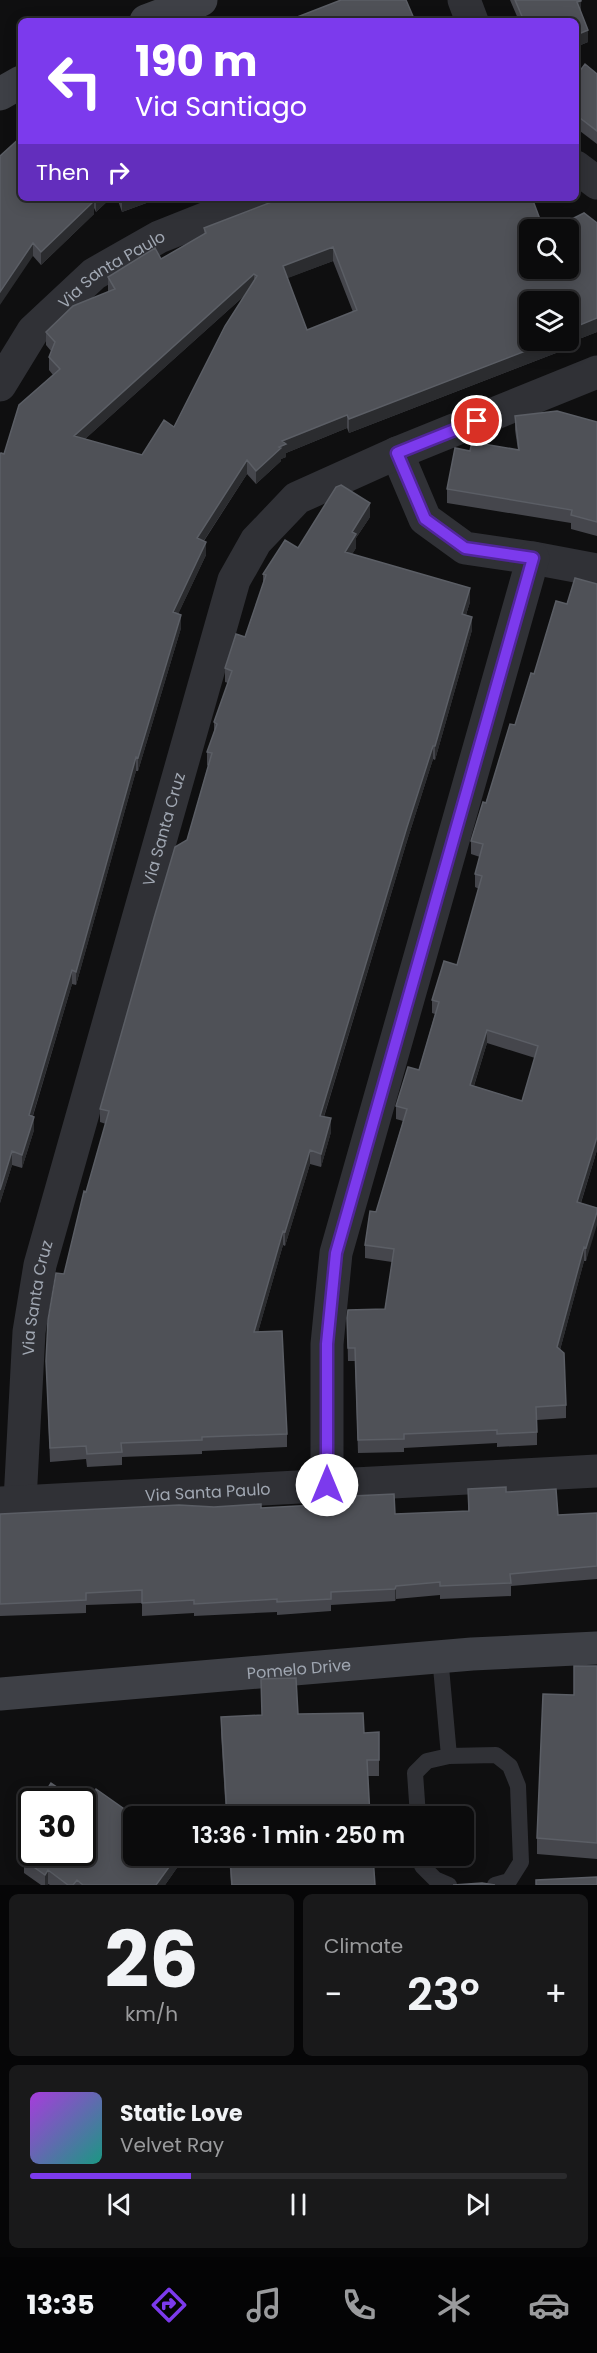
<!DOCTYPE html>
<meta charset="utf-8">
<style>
body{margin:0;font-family:Poppins,sans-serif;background:#19191a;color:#f1f3f6;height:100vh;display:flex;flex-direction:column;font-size:22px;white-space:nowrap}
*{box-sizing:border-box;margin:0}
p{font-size:20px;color:#9a9b9d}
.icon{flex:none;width:33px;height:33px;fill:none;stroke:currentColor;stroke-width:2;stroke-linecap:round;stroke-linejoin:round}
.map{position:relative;height:1885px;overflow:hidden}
.details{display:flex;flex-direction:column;gap:9px;padding:9px;background:#060607;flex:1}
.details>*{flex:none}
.banner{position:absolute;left:18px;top:18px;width:561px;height:183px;border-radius:9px;box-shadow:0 3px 15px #0003,0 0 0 2px #2b2b2d;background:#7c3aed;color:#fff;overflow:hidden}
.controls{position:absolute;left:519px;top:219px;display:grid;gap:12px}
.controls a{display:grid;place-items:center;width:60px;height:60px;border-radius:9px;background:#0b0b0c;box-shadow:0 3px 15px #0003,0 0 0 2px #2b2b2d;font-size:30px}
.speed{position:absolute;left:18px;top:1788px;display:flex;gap:12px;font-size:30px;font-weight:700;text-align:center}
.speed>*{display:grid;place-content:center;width:78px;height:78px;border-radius:50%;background:#0b0b0c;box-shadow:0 3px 15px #0003,0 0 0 2px #2b2b2d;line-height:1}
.speed .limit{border:3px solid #111;border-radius:9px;background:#fff;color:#111}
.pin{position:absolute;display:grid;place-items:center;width:51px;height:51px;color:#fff;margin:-26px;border:3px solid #fff;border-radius:50%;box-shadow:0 2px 6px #0007}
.me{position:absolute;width:66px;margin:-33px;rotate:0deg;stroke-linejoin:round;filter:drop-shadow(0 0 4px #0008)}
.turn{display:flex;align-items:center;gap:21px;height:126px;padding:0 18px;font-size:27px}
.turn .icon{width:78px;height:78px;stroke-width:2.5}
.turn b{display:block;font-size:42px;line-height:51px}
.then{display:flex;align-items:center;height:57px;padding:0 18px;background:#0003;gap:12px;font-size:22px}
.big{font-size:45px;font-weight:600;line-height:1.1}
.details .tile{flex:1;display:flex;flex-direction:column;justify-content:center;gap:9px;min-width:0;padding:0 21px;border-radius:9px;background:#19191a}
.details .dial{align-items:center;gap:0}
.dial b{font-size:78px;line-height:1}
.song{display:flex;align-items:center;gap:18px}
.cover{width:72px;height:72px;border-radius:9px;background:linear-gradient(135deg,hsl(280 70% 55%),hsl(170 70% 35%))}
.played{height:6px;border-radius:3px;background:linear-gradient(90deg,#7c3aed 30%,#2b2b2d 30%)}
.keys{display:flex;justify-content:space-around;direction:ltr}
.heat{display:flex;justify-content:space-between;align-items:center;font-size:33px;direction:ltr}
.details .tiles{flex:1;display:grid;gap:9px;grid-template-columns:1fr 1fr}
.tile:last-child{grid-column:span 2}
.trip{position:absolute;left:123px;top:1806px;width:351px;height:60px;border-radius:9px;background:#0b0b0c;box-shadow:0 3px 15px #0003,0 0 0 2px #2b2b2d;font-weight:600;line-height:60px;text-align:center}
.tab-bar{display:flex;height:96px;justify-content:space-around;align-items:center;background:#040405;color:#9a9b9d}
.tab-bar .icon{width:42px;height:42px}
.tab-bar .on{color:#7c3aed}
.tab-bar b{font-size:27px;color:#f1f3f6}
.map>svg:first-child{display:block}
</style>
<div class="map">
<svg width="597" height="1885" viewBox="0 0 597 1885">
<rect width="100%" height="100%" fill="#0f0f10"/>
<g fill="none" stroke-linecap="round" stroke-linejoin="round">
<path stroke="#303136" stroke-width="16" d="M 440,1656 L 449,1756
M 418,1816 L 415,1773 L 427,1761 L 449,1756 L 496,1755 L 510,1766 L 518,1786 L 521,1862 L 509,1881 L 495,1885
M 421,1856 L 422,1866 L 435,1879 L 449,1885"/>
<g stroke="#303136" stroke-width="33">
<path d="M 464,0 L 472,21"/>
<path d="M 576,167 L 597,183"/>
<path id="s1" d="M 0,385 L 33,331 L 94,274 L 159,237 L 257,198"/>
<path d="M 397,453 L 425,519 L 465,548 L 533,558 L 597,570"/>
<path d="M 327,1485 L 327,1344 L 336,1253 L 533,558"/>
<path id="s2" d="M 20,1501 L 29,1332 L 40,1265 L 234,580 L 256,541 L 297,498 L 397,453 L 597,372"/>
<path id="s3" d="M 0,1503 L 597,1471"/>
</g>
<g stroke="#3e4046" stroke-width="33">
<path d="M 146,21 L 201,0"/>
<path d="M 0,94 L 21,82"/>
<path id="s4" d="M 0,1694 L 472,1654 L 597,1648"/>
</g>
</g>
<path fill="#45464c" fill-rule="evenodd" d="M 510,0 L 581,0 L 581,13 L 588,42 L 576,47 L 576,21 L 519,21 Z
M 597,74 L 597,144 L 576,128 L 576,76 Z
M 21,198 L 111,198 L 96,212 L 94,208 L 94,214 L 41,265 L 33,256 Z
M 117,198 L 160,198 L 122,212 Z
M 597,223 L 597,332 L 556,348 L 556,353 L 349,433 L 347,428 L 286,453 L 286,457 L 281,459 L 281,461 L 256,484 L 247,474 L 204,541 L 206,555 L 178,614 L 181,628 L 138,771 L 136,771 L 76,985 L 72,984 L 33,1116 L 34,1130 L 22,1168 L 12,1165 L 0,1203 L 0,455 L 4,454 L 53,375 L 49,370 L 49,357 L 51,351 L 46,345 L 46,332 L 108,292 L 108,277 L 161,259 L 204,234 L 204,228 L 530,268 ZM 333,261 L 353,312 L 307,330 L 287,278 ZM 244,296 L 174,427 L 142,455 L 85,439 Z
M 515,416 L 597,422 L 597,536 L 571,529 L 571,523 L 447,503 L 447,489 L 470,451 L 518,450 L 515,430 Z
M 370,517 L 356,538 L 356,548 L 352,554 L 470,602 L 466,615 L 472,630 L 435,760 L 433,759 L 407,841 L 324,1117 L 331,1132 L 321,1167 L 310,1164 L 285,1246 L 283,1245 L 258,1332 L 287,1434 L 287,1447 L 202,1451 L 202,1454 L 122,1457 L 122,1465 L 87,1467 L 86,1459 L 50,1462 L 46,1361 L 64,1274 L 106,1124 L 100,1122 L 100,1109 L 187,840 L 208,766 L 207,765 L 207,752 L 214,733 L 214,722 L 228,683 L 225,682 L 225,668 L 245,637 L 263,584 L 263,574 L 298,548 Z
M 597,584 L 597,1150 L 581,1203 L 597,1208 L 586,1261 L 584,1261 L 560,1350 L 566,1405 L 566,1418 L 537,1420 L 537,1445 L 497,1447 L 497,1443 L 404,1448 L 404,1452 L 358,1453 L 355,1361 L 348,1361 L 347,1318 L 385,1309 L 392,1262 L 365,1258 L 365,1245 L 376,1212 L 403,1121 L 396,1119 L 396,1106 L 419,1070 L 435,1014 L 432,1013 L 432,1000 L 457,965 L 479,889 L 475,887 L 475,874 L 480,857 L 471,854 L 471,841 L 534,674 L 567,604 ZM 487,1043 L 535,1058 L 522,1101 L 474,1086 Z
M 468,1489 L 506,1492 L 558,1515 L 597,1513 L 597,1579 L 511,1586 L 511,1596 L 440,1599 L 440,1595 L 396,1599 L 395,1601 L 331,1605 L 331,1611 L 277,1615 L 277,1612 L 194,1616 L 194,1613 L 142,1616 L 142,1603 L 86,1605 L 86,1613 L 0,1616 L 0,1514 L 261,1508 L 395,1514 L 468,1511 Z
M 597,1666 L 597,1859 L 537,1854 L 537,1838 L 574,1695 Z
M 298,1714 L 364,1733 L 379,1732 L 379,1776 L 368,1776 L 370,1816 L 226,1816 L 221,1733 L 221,1717 Z
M 179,1856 L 179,1865 L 165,1885 L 50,1885 L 48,1884 L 47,1885 L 41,1885 L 24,1873 L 24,1860 Z
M 229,1856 L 373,1856 L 375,1885 L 231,1885 Z"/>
<path fill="#2b2c2f" d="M 581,1 L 581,13 L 577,2 Z
M 588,30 L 588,42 L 576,47 L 576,35 Z
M 97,198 L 111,198 L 96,212 L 96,199 Z
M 124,198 L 160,198 L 122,212 L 122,199 Z
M 94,201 L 94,214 L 41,265 L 41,252 Z
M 33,243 L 33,256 L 0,305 L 0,292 Z
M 333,247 L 333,261 L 283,280 L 283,266 Z
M 254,274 L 254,287 L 74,449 L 74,436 Z
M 597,318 L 597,332 L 556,348 L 556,353 L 349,433 L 349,419 L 554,340 L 568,340 L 568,330 Z
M 347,415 L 347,428 L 286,453 L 286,457 L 281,459 L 281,461 L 256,484 L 256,471 L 279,447 L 282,441 Z
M 247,460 L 247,474 L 197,551 L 197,538 Z
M 370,503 L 370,517 L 356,538 L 356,548 L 345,566 L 345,552 L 352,532 Z
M 206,542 L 206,555 L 173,625 L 173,612 Z
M 470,588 L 470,602 L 462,627 L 462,614 Z
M 181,615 L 181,628 L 138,771 L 138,758 Z
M 472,617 L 472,630 L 435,760 L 435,746 Z
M 433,746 L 433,759 L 407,841 L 320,1129 L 320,1116 L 407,827 Z
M 136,757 L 136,771 L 76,985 L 76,972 Z
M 72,970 L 72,984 L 29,1128 L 29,1115 Z
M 487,1030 L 487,1043 L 470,1098 L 470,1085 Z
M 34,1117 L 34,1130 L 22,1168 L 22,1155 Z
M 331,1118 L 331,1132 L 321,1167 L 321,1154 Z
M 597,1137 L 597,1150 L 577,1215 L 577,1202 Z
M 310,1150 L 310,1164 L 285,1246 L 285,1232 Z
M 12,1151 L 12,1165 L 0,1203 L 0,1190 Z
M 597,1212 L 597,1225 L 586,1261 L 586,1248 Z
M 283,1231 L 283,1245 L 254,1346 L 254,1332 Z
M 584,1247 L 584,1261 L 557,1361 L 557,1347 Z
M 396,1586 L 396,1599 L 395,1601 L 395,1589 Z
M 177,1856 L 179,1856 L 179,1865 L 165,1885 L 156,1885 Z
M 48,1870 L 48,1884 L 47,1885 L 45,1885 L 45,1875 Z"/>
<path fill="#4f5157" stroke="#5b5e65" stroke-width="1.5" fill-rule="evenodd" d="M 341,0 L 406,0 L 415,21 L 287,21 Z
M 515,0 L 581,0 L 581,1 L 577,2 L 588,30 L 576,35 L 576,21 L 524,21 Z
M 585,64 L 597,74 L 597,131 L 576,115 L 576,76 Z
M 21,137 L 21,198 L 91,198 L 94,201 L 41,252 L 33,243 L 0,292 L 0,156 Z
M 282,198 L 532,198 L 544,230 L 530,230 L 530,268 L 568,268 L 568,230 L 550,230 L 584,213 L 597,223 L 597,318 L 568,330 L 568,302 L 530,302 L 530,340 L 554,340 L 349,419 L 347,415 L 282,441 L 286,444 L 279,447 L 281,448 L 256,471 L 247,460 L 197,538 L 206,542 L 173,612 L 181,615 L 138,758 L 136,757 L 76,972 L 72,970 L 29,1115 L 34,1117 L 22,1155 L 12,1151 L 0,1190 L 0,455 L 1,453 L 4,454 L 19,405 L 60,369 L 49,357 L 55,342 L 46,332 L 73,306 L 115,289 L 108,277 L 155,248 L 161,259 L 206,233 L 204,228 ZM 333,247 L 357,310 L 307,330 L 283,266 ZM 254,274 L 257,276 L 225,326 L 174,427 L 164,420 L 142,455 L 74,436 Z
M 557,411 L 597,422 L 597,522 L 571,515 L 572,510 L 447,489 L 455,448 L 470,451 L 472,442 L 519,450 L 515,416 Z
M 341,485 L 370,503 L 352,532 L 356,534 L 345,552 L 470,588 L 462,614 L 472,617 L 435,746 L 433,746 L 407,827 L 320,1116 L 331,1118 L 321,1154 L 310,1150 L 285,1232 L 283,1231 L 254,1332 L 282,1331 L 287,1434 L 202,1437 L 202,1440 L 121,1443 L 122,1452 L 87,1454 L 86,1446 L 50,1448 L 46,1361 L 48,1320 L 56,1273 L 64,1274 L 84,1191 L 86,1192 L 109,1111 L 100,1109 L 154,918 L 175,847 L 187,840 L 212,753 L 207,752 L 217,724 L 214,722 L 232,671 L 225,668 L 236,634 L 245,637 L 266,575 L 263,574 L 285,540 L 298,548 L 336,487 Z
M 575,578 L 597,584 L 597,1137 L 577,1202 L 597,1208 L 597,1212 L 586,1248 L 584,1247 L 557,1347 L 564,1353 L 566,1405 L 536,1407 L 537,1432 L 497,1434 L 497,1430 L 404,1434 L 404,1439 L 358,1440 L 355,1348 L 348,1348 L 347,1318 L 348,1310 L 385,1309 L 394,1249 L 365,1245 L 370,1211 L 376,1212 L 407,1109 L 396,1106 L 408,1067 L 419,1070 L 439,1002 L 432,1000 L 444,961 L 457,965 L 482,876 L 475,874 L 483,844 L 471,841 L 483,802 L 486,803 L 510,724 L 515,725 L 531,673 L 534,674 L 556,601 L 567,604 ZM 487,1030 L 538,1046 L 522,1101 L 470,1085 Z
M 506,1487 L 506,1492 L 556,1489 L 558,1515 L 597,1513 L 597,1566 L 510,1574 L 511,1583 L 440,1586 L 440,1582 L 396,1586 L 395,1589 L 331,1592 L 331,1599 L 277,1602 L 277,1599 L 194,1604 L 194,1600 L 142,1603 L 142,1590 L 86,1593 L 86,1600 L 0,1604 L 0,1514 L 179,1505 L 214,1507 L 261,1504 L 261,1508 L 353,1503 L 353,1496 L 394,1494 L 395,1514 L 469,1511 L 468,1489 Z
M 574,1666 L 597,1666 L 597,1843 L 537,1838 L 543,1694 L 574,1695 Z
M 296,1678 L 298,1714 L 363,1713 L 364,1733 L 379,1732 L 379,1760 L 367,1760 L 370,1816 L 227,1816 L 221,1717 L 262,1715 L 261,1679 Z
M 51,1783 L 79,1802 L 39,1802 Z
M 96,1789 L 134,1816 L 134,1856 L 177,1856 L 156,1885 L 83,1885 L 77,1880 L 73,1885 L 68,1885 L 48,1870 L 45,1875 L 24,1860 L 32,1849 L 32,1852 L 82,1852 L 82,1804 L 85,1805 Z
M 230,1856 L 373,1856 L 375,1885 L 232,1885 Z
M 597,1877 L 597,1885 L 536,1885 L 536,1880 Z
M 482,1883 L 495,1885 L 453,1885 Z"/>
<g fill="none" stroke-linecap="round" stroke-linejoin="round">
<g stroke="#51269a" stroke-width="15">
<path id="route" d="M 327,1485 L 327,1344 L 336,1253 L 533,558 L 465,548 L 425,519 L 397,453 L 477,421"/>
</g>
<use href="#route" stroke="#7c3aed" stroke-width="10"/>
</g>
<g text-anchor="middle" stroke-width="6" stroke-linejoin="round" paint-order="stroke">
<g font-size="16" fill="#a0a7b2" stroke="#0a0a0b">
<text dy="6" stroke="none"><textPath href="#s1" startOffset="164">Via Santa Paulo</textPath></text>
<text dy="6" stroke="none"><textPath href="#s2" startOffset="690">Via Santa Cruz</textPath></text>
<text dy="6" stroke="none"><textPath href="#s2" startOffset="204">Via Santa Cruz</textPath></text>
<text dy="6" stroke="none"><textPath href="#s3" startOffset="208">Via Santa Paulo</textPath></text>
<text dy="6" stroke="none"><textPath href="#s4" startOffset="300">Pomelo Drive</textPath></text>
</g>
</g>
</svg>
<div class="controls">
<a><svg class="icon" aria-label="search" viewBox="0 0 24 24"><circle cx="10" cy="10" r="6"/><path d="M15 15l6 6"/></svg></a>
<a><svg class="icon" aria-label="layers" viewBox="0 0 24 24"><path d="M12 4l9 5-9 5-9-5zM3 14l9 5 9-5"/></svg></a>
</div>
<div class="speed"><div class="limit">30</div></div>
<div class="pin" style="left:477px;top:421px;background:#d93025"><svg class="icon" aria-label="arrive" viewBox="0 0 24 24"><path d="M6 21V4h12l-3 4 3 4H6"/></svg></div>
<svg class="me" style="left:327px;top:1485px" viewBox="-20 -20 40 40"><circle r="19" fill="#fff"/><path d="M0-13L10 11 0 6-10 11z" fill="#7c3aed"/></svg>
<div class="trip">13:36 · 1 min · 250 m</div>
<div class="banner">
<div class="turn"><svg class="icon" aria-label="left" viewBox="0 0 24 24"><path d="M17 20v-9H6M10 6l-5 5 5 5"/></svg><div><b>190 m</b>Via Santiago</div></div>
<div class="then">Then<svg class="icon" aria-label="right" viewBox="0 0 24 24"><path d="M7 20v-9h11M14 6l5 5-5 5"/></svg></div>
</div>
</div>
<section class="details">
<div class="tiles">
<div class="tile dial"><b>26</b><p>km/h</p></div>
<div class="tile"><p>Climate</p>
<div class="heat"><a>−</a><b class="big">23°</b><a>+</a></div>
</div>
<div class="tile">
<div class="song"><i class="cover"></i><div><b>Static Love</b><p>Velvet Ray</p></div></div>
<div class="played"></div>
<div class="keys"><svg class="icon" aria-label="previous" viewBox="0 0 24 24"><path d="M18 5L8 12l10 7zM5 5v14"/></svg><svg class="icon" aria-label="pause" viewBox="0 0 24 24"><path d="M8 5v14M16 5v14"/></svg><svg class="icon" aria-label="next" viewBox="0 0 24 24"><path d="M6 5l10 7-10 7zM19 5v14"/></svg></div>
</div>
</div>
</section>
<nav class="tab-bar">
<b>13:35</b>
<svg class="icon on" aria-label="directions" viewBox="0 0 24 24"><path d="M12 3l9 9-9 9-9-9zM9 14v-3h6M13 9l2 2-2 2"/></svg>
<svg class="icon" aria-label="music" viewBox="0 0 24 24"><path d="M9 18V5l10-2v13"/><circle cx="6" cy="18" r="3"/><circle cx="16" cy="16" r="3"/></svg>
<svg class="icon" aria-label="phone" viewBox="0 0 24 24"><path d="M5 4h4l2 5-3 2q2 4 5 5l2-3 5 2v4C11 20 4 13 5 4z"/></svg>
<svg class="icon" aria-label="climate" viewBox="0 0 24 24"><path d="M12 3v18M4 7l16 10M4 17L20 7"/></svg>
<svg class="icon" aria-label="car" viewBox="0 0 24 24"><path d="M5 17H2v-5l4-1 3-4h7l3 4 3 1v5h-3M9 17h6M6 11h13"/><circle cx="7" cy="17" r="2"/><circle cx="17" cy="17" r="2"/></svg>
</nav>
